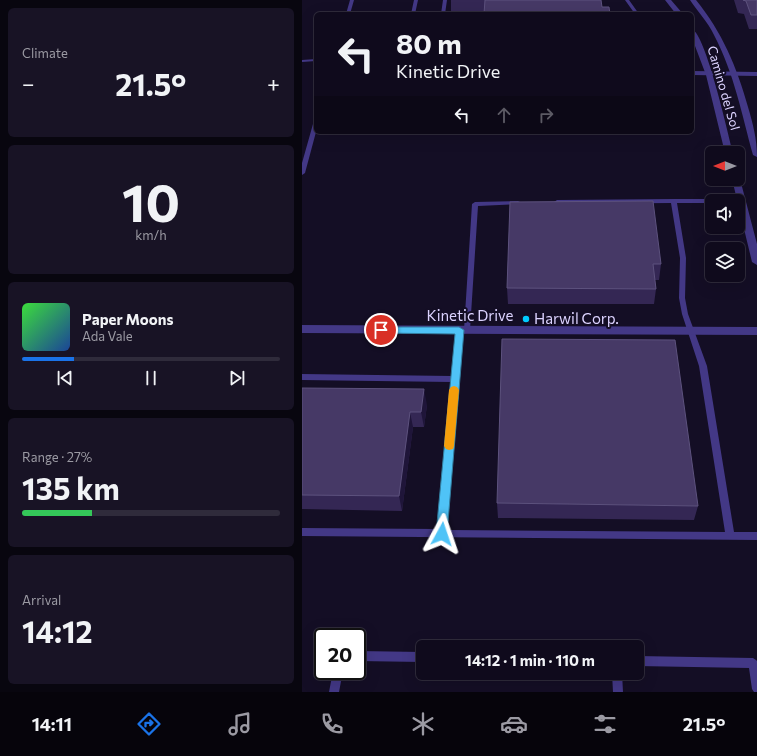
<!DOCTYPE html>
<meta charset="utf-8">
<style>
body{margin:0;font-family:Commissioner,sans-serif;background:#181325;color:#f1f3f6;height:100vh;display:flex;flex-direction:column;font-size:15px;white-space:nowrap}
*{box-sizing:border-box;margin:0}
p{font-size:13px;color:#9b9aa3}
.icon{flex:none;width:22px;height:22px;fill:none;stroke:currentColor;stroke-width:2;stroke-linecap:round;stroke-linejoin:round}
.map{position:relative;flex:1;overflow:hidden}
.drawer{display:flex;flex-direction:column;gap:8px;padding:8px;background:#08060f;width:302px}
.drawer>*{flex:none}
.hud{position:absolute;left:12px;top:12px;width:380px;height:122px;border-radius:6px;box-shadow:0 4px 16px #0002,0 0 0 1px #2f2b3b;background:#0f0a1c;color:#f1f3f6;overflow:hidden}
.needle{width:26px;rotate:270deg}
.buttons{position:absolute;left:403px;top:146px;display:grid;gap:8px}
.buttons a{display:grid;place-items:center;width:40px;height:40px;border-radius:6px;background:#0f0a1c;box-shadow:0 4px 16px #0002,0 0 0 1px #2f2b3b;font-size:20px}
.speed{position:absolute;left:12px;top:628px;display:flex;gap:8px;font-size:20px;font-weight:700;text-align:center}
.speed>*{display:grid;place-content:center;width:52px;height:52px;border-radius:50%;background:#0f0a1c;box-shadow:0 4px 16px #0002,0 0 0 1px #2f2b3b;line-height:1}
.speed .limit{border:2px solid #111;border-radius:6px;background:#fff;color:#111}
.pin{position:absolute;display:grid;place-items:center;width:34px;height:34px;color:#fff;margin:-17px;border:2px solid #fff;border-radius:50%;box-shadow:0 1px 4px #0007}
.me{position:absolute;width:44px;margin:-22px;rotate:5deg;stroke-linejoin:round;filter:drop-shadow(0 0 3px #0008)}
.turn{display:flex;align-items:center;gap:14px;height:84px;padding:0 16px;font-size:18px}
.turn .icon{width:52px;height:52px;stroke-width:2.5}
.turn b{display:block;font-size:28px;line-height:34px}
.lanes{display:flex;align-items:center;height:38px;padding:0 16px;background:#0003;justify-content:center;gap:20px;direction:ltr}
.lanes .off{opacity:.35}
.big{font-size:30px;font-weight:700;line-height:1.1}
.drawer .tile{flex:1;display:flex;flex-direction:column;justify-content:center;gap:6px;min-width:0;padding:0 14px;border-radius:6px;background:#181325}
.drawer .dial{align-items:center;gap:0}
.dial b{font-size:52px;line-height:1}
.song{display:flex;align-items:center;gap:12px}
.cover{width:48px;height:48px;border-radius:6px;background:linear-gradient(135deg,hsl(120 70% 55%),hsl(220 70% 35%))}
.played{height:4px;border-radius:2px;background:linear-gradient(90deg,#1a73e8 20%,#2f2b3b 20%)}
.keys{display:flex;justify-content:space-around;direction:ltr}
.heat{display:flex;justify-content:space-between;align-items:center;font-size:22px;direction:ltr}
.charge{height:6px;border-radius:3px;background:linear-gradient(90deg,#34c759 27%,#2f2b3b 0)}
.trip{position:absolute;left:114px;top:640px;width:228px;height:40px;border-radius:6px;background:#0f0a1c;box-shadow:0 4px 16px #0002,0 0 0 1px #2f2b3b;font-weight:700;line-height:40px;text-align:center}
.menu{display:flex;height:64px;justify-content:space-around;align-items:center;background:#06040b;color:#9b9aa3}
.menu .icon{width:28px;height:28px}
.menu .current{color:#1a73e8}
.menu b{font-size:18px;color:#f1f3f6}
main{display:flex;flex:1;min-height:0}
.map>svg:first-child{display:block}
</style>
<main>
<section class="drawer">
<div class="tile"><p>Climate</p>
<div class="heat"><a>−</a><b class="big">21.5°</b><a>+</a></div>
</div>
<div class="tile dial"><b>10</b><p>km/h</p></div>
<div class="tile">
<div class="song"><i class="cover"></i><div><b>Paper Moons</b><p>Ada Vale</p></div></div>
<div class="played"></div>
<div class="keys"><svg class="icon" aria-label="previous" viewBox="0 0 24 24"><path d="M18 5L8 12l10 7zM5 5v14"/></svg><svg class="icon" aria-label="pause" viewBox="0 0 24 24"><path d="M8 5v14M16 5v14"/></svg><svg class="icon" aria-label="next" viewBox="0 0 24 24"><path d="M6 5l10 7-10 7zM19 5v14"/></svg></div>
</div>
<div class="tile"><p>Range · 27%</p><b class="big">135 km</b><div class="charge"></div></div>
<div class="tile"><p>Arrival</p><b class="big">14:12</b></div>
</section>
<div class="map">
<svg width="455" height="692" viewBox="0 0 455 692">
<rect width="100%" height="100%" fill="#140e25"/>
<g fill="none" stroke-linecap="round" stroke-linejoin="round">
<path fill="#433886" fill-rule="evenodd" d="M 48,0 L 52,0 L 48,14 L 44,14 Z
M 112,0 L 116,0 L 113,14 L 109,14 Z
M 141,0 L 145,0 L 143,14 L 139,14 Z
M 323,0 L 327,0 L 337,14 L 333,14 Z
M 14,59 L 14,61 L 0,62 L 0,60 Z
M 390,71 L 455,72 L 455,76 L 390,75 Z
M 14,122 L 14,132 L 3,173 L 0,175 L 0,163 L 11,124 Z
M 372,199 L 410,199 L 413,201 L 410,201 L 410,203 L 375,203 L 384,258 L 383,298 L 386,314 L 405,366 L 432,532 L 455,532 L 455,540 L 0,536 L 0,528 L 136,529 L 149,382 L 0,380 L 0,374 L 150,376 L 154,330 L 157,327 L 160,330 L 145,530 L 423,532 L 397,366 L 380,314 L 377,298 L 378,258 L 369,203 L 255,204 L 252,202 L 255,200 Z
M 216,201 L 218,202 L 218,204 L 176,206 L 168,330 L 167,332 L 163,332 L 162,330 L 170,204 L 173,202 Z
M 55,651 L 121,652 L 121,662 L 55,661 Z
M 335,656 L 451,658 L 454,660 L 455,661 L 455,692 L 452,692 L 450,689 L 447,668 L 335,666 Z
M 31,671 L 41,671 L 37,692 L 27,692 Z
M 310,673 L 320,673 L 321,692 L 311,692 Z"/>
<path fill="#433886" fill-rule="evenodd" d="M 0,325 L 455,327 L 455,335 L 0,333 Z"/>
<path fill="#433886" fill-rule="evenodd" d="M 363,0 L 369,0 L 381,14 L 374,14 Z
M 388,0 L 394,0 C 420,32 435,67 446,107 C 451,124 455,139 455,157 L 451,155 C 440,115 432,73 412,35 C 406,22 396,12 388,0 Z
M 390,29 C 404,35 426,134 431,153 L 423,153 L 404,75 L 390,38 Z
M 436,177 L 438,179 L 455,244 L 455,265 L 450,262 L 430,179 L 436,179 Z"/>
</g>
<path fill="#342754" d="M 149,0 L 299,0 L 300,7 L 182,11 L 149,11 Z
M 432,0 L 455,0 L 455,29 L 447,29 L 442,14 L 436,13 Z
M 208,202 L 359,264 L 357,280 L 353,280 L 354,289 L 352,304 L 206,304 L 205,288 Z
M 0,388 L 125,405 L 122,427 L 111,427 L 100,511 L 0,509 Z
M 195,503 L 396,506 L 392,520 L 196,518 Z"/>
<path fill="#1f1539" d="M 122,389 L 125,405 L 122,427 L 119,412 Z
M 108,412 L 111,427 L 100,511 L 97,496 Z"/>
<path fill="#463966" stroke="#5d527e" d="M 183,0 L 299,0 L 300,7 L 307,7 L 308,14 L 182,14 Z
M 441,0 L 455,0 L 455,15 L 449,15 L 444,1 Z
M 351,201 L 359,264 L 351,264 L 354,289 L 205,288 L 208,202 Z
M 200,339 L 373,340 L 396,506 L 195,503 Z
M 0,388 L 122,389 L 119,412 L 108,412 L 97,496 L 0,495 Z"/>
<path fill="#4fc3f7" stroke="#337fa1" d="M 79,327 L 157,327 L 162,330 L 145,534 L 143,537 L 140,538 L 136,537 L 134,534 L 153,334 L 79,333 L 74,330 Z"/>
<path fill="#f59e0b" d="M 152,386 L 155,387 L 157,390 L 152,446 L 151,449 L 147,450 L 144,449 L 142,446 L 147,390 L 149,387 Z"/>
<circle fill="#00cbfe" stroke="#140e25" stroke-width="1.5" cx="224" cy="319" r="4"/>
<g text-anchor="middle" stroke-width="4" stroke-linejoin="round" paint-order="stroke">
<g font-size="13" fill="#dcd3ff" stroke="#140e25">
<text transform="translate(422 88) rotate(74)" y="5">Camino del Sol</text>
</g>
<g font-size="15" fill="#dcd3ff" stroke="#140e25">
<text x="168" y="321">Kinetic Drive</text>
</g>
<g font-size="15" fill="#dcd3ff" stroke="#140e25" text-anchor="start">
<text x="232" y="324">Harwil Corp.</text>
</g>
</g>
</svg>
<div class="buttons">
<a><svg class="needle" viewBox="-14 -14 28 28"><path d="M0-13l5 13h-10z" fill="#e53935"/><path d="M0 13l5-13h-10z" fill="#9b9aa3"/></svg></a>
<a><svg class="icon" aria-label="sound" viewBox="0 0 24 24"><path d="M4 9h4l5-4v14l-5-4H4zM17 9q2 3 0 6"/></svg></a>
<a><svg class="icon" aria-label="layers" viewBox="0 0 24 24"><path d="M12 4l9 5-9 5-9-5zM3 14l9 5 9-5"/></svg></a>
</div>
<div class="speed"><div class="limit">20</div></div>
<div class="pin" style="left:79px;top:330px;background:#d93025"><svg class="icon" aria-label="arrive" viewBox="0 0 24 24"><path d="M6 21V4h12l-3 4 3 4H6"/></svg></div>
<svg class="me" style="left:140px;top:534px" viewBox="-20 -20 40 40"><path d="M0-17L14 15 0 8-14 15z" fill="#4fc3f7" stroke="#fff" stroke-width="4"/></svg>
<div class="trip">14:12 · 1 min · 110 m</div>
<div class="hud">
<div class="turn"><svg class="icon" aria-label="left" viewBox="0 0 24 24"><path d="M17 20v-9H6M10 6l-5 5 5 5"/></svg><div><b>80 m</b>Kinetic Drive</div></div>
<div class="lanes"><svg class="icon" aria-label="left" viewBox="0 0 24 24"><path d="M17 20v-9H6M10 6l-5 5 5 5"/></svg><svg class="icon off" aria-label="ahead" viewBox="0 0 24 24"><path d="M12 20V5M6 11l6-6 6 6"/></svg><svg class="icon off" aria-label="right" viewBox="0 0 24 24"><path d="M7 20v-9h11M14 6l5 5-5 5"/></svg></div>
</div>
</div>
</main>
<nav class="menu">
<b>14:11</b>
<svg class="icon current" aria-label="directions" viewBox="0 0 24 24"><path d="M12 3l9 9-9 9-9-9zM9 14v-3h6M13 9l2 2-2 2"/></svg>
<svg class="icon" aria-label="music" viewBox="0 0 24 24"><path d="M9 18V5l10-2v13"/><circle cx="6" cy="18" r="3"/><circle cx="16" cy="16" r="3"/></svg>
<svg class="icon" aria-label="phone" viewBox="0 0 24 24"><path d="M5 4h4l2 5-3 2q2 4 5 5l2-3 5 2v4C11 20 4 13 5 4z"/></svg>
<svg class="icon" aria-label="climate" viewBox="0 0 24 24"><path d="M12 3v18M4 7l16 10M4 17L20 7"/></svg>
<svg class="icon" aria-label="car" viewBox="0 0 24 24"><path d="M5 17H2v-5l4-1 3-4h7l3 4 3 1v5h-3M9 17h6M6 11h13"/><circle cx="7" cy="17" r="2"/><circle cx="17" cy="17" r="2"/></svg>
<svg class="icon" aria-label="filters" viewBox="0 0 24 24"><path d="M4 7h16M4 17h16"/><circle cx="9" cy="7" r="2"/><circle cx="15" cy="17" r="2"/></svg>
<b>21.5°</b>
</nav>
